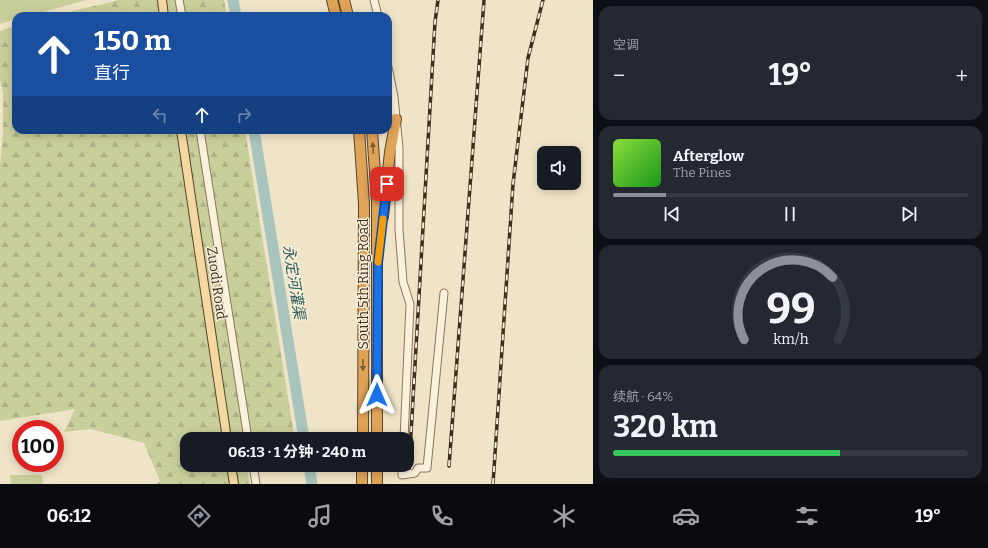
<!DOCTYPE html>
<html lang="zh">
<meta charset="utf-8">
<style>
body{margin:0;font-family:Bitter,"Noto Sans SC",serif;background:#242831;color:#f1f3f6;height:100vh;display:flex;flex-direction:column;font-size:15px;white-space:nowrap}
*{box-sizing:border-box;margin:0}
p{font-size:13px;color:#9ea1a6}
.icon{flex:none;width:22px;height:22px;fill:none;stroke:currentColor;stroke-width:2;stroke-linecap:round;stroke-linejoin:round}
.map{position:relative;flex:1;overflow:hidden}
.panel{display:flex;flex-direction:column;gap:6px;padding:6px;background:#0d0f14;width:395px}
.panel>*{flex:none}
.top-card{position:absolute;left:12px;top:12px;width:380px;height:122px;border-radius:12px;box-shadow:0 2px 10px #0003;background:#1a4fa0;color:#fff;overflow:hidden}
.tools{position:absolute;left:537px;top:146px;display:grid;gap:8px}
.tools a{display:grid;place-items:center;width:44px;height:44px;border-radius:8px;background:#171b24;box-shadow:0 2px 10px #0003;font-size:20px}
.speed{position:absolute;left:12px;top:420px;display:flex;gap:8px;font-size:20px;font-weight:700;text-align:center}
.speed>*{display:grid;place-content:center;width:52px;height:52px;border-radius:50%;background:#171b24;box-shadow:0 2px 10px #0003;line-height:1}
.speed .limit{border:6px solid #d22;background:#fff;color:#111}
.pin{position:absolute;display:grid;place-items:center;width:34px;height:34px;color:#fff;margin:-17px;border-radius:8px;box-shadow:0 2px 6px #0006}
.me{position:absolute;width:44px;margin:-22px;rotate:0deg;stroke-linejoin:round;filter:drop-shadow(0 0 3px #0008)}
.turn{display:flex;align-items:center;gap:14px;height:84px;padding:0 16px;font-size:18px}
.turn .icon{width:52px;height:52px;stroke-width:2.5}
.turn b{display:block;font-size:28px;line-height:34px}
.lanes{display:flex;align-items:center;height:38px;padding:0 16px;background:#0003;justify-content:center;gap:20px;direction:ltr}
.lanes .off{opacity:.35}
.big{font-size:30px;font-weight:700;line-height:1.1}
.panel .card{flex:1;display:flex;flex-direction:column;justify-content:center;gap:6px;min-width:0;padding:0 14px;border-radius:12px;background:#242831}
.panel .dial{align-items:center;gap:0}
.dial svg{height:104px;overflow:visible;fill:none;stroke:#363941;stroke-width:7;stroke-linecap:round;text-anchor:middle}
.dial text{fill:#f1f3f6;stroke:none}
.song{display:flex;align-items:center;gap:12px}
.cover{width:48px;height:48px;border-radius:6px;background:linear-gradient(135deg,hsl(90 70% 55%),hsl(120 70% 35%))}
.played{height:4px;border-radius:2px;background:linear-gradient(90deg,#8c9099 15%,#363941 15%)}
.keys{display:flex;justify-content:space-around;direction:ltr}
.heat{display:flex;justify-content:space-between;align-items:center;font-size:22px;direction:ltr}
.charge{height:6px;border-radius:3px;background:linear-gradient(90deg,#34c759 64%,#363941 0)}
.trip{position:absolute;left:180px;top:432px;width:234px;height:40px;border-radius:12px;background:#171b24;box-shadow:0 2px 10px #0003;font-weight:700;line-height:40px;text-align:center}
.tab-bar{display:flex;height:64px;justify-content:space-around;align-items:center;background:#090b0e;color:#9ea1a6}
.tab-bar .icon{width:28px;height:28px}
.tab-bar .on{color:#8c9099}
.tab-bar b{font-size:18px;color:#f1f3f6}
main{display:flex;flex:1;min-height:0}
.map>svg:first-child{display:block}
</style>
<main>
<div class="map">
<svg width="593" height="484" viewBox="0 0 593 484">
<defs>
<pattern id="forest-firs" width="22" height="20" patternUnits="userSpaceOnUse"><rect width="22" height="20" fill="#c9cf9b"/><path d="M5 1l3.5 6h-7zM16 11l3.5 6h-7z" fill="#aeb285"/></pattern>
</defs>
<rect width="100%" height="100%" fill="#f0e4c8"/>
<path fill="url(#forest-firs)" d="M 119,0 L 224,0 L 227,16 L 52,16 Z
M 16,25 L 16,130 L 245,130 L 294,435 L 252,439 L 187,439 L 187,465 L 246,465 L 250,484 L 157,484 L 160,481 L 144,443 L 91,429 L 64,432 L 75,409 L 0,421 L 0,165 L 3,133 L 3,93 L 0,80 L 0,31 Z"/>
<path fill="#c9cf9b" d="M 0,0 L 87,0 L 28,16 L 16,16 L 16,19 L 0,24 Z
M 10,475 L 42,475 L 43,484 L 11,484 Z"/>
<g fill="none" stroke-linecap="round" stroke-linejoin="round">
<path stroke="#a9c4bc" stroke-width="11" d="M 233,0 L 236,16
M 254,130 L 304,439
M 309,465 L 312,484"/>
<g stroke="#8d765c" stroke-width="9">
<path id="minor" d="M 179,0 L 182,16
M 374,0 L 378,16
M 388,67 L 394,97 L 399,148 L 399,229 L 403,282 L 410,304 L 404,439
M 200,130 L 248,439
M 253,465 L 256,484
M 402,465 L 402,475 L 415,473 L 418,468 L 427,468 L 444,293"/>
</g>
<g stroke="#5b4430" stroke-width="10">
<path id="major" d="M 162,0 L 164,16
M 181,130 L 227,439
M 231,465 L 234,484"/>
</g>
<g stroke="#5b4430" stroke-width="12">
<path id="highway" d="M 332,0 L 336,16
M 344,0 L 348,16
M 359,130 L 364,204 L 363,439
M 372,130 L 377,201 L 377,439
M 383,217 L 390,152 L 396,119
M 362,484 L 362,465
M 377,484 L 377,465"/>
</g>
<use href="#minor" stroke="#faf1dc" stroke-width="7"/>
<use href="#major" stroke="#f3d9a0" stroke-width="8"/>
<use href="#highway" stroke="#e0a458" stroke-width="10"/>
<g stroke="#3d2e20" stroke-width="3.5">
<path id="rail" d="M 449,466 L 484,0
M 409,468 L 435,22 L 438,0
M 493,484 L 513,184 L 528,58 L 543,0"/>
</g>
<use href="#rail" stroke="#f7eed8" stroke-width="2" stroke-dasharray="6" stroke-linecap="butt"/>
</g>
<defs><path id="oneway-solid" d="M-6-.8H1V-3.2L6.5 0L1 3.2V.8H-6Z"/></defs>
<g fill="#7e5d36">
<use href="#oneway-solid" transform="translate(373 148) rotate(-94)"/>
<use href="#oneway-solid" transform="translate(363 365) rotate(90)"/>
</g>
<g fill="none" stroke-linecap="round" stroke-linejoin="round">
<g stroke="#114b97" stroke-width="10">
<path id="route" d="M 377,395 L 378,263 L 387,184"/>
</g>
<use href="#route" stroke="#1a73e8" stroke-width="7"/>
<path stroke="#f59e0b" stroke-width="7" d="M 378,262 L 383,219"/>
</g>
<g text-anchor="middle" stroke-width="3" stroke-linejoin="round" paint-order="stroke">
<g font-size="14" fill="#3d2e20" stroke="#f7eed8">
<text transform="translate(217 283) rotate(82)" y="5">Zuodi Road</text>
<text transform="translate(363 284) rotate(-90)" y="5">South 5th Ring Road</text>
</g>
<g font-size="15" font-style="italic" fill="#2f5d5a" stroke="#f7eed8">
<text transform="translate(294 282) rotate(81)" y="5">永定河灌渠</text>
</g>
</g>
</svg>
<div class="tools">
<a><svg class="icon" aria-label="sound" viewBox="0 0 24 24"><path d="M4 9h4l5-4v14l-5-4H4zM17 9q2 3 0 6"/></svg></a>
</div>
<div class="speed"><div class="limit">100</div></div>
<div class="pin" style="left:387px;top:184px;background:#d93025"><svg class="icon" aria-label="arrive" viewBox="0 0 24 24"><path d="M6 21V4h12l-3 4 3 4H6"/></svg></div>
<svg class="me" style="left:377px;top:395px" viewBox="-20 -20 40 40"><path d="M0-17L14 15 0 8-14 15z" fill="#1a73e8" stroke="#fff" stroke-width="4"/></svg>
<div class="trip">06:13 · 1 分钟 · 240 m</div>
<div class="top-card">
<div class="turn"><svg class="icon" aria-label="ahead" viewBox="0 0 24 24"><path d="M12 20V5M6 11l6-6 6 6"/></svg><div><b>150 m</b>直行</div></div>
<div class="lanes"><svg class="icon off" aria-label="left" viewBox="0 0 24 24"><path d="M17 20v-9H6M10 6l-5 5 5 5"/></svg><svg class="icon" aria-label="ahead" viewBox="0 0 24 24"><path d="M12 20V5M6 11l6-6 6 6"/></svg><svg class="icon off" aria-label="right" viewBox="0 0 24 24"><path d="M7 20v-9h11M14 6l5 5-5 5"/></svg></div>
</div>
</div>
<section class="panel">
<div class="card"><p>空调</p>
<div class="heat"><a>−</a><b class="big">19°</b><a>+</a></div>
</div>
<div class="card">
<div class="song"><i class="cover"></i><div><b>Afterglow</b><p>The Pines</p></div></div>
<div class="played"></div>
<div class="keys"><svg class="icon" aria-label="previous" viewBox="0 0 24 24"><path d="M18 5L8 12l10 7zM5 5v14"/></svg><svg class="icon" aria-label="pause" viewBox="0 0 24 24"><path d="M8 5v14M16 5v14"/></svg><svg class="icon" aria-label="next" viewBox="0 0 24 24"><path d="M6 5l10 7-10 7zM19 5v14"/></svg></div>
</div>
<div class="card dial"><svg viewBox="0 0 100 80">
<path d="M14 69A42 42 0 1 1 86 69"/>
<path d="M14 69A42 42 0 0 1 82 21" stroke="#8c9099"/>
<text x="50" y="56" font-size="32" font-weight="700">99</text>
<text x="50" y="72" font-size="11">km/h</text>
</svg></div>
<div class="card"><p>续航 · 64%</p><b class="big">320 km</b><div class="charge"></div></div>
</section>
</main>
<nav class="tab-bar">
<b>06:12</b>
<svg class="icon on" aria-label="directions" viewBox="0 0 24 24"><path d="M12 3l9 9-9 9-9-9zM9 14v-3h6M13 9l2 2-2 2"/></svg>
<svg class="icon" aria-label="music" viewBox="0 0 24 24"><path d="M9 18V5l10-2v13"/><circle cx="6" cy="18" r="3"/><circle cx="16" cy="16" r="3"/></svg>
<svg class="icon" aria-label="phone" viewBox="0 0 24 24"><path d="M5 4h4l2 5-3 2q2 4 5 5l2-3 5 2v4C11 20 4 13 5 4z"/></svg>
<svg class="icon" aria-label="climate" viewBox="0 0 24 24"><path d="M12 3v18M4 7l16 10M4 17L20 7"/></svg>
<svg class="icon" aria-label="car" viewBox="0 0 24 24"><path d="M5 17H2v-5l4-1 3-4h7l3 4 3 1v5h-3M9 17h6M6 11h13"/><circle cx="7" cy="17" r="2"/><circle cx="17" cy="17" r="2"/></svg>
<svg class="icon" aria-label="filters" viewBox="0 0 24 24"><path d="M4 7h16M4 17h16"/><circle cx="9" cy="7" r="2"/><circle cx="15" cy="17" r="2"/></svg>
<b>19°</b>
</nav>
